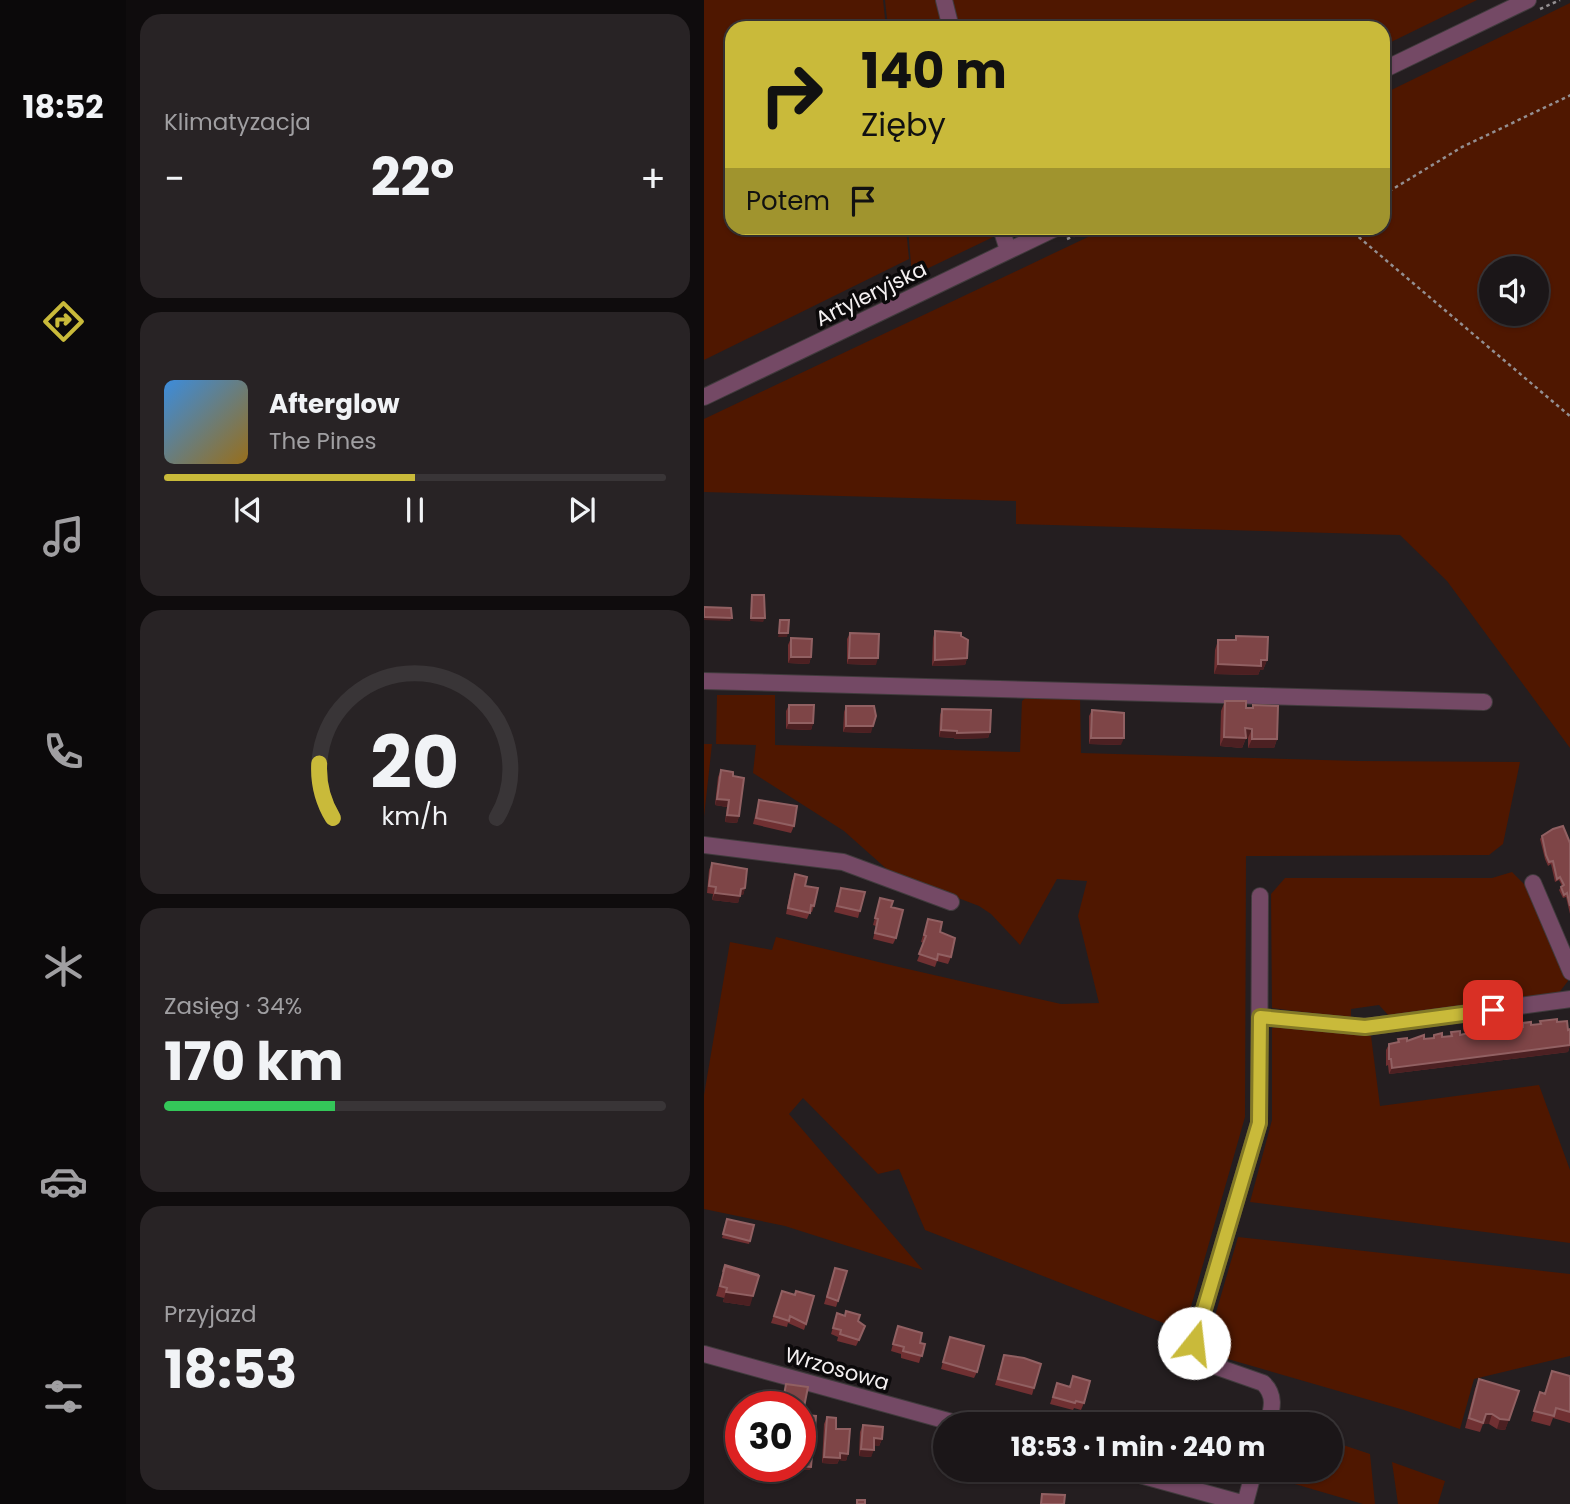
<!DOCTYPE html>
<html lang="pl">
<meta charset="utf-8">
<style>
body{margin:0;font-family:Poppins,sans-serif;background:#282325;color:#f1f3f6;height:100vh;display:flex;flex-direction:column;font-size:26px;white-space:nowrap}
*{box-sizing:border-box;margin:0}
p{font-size:23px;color:#a09fa2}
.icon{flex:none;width:38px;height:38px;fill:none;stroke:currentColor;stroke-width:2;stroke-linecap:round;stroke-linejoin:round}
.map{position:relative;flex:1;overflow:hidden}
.sheet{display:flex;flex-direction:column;gap:14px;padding:14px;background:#0f0c0d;width:578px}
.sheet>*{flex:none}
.hud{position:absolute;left:21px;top:21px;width:665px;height:214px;border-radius:21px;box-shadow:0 2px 5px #0004,0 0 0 2px #393537;background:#c9ba3a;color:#111;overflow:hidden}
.tools{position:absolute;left:775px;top:256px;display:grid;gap:14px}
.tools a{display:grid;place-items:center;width:70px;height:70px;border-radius:50%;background:#1b1618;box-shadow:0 2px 5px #0004,0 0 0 2px #393537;font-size:35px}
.speed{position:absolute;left:21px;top:1391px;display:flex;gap:14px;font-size:35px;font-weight:700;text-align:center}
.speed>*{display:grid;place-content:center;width:91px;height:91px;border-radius:50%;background:#1b1618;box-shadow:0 2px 5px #0004,0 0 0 2px #393537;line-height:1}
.speed .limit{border:10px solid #d22;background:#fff;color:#111}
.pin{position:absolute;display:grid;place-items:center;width:60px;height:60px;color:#fff;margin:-30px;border-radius:14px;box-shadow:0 4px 10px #0006}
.me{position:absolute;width:77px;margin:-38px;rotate:16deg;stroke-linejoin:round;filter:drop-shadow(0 0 5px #0008)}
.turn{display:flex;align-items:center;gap:24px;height:147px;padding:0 21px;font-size:32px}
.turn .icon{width:91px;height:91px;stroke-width:2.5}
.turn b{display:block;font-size:49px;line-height:60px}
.then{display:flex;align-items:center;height:66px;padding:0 21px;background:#0003;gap:14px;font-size:26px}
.big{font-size:52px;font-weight:700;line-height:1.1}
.sheet .tile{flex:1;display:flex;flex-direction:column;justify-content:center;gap:10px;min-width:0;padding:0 24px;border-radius:21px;background:#282325}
.sheet .dial{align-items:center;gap:0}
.dial svg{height:182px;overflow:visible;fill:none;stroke:#393537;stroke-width:7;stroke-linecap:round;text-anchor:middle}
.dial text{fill:#f1f3f6;stroke:none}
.song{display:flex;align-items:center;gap:21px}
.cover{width:84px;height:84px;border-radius:10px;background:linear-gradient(135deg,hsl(210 70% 55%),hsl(40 70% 35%))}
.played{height:7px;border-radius:4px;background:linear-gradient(90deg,#c9ba3a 50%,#393537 50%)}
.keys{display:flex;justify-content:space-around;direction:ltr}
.heat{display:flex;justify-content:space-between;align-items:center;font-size:38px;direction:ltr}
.charge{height:10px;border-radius:5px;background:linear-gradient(90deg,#34c759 34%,#393537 0)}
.trip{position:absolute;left:229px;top:1412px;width:410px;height:70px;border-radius:35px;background:#1b1618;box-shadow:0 2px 5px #0004,0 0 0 2px #393537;font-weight:700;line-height:70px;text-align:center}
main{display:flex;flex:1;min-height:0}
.tab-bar{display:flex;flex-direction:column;width:126px;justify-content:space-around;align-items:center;background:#0b090a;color:#a09fa2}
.tab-bar .icon{width:49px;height:49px}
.tab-bar .on{color:#c9ba3a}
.tab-bar b{font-size:32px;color:#f1f3f6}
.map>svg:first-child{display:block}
</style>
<main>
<nav class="tab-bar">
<b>18:52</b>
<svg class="icon on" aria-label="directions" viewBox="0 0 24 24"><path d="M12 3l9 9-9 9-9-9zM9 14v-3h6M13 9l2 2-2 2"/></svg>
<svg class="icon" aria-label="music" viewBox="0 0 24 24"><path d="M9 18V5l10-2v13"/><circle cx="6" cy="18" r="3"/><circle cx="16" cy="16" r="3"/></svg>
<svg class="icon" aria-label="phone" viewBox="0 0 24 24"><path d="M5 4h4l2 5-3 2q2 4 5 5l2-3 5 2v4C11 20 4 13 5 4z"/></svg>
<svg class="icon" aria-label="climate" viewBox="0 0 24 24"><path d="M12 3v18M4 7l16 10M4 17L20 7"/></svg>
<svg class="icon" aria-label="car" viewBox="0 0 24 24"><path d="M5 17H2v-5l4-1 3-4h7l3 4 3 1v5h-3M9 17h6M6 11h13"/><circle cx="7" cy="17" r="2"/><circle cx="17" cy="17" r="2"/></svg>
<svg class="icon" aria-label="filters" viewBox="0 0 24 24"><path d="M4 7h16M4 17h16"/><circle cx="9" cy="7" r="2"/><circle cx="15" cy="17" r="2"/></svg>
</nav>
<section class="sheet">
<div class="tile"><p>Klimatyzacja</p>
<div class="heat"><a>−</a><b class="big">22°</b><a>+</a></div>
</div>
<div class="tile">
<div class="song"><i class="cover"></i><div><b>Afterglow</b><p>The Pines</p></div></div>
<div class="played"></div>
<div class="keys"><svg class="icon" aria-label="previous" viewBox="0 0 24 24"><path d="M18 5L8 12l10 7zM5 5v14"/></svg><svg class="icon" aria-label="pause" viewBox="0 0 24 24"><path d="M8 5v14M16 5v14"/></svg><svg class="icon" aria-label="next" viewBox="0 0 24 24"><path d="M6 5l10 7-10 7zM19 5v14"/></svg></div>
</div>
<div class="tile dial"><svg viewBox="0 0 100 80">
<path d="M14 69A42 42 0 1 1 86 69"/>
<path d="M14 69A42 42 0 0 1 8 45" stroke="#c9ba3a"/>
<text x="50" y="56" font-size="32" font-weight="700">20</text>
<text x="50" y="72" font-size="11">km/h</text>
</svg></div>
<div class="tile"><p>Zasięg · 34%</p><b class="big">170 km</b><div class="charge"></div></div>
<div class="tile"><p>Przyjazd</p><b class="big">18:53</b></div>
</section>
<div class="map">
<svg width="867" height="1504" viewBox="0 0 867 1504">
<rect width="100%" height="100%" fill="#241e20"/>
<path fill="#4f1700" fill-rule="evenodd" d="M 0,0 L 179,0 L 182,28 L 28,28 L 28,228 L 202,228 L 205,259 L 0,360 Z
M 181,0 L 773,0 L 679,46 L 679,28 L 184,28 Z
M 866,3 L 866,748 L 743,581 L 696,535 L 312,524 L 312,501 L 0,492 L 0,419 L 403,228 L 679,228 L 679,94 ZM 788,268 L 833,268 L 833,313 L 788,313 Z
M 204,228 L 308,228 L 208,276 Z
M 13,695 L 71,695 L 71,745 L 316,752 L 318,701 L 324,696 L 376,696 L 377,753 L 655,761 L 816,762 L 799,844 L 785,855 L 542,856 L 541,1117 L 480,1331 L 221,1230 L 195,1169 L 174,1174 L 99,1098 L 85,1114 L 219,1270 L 81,1226 L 0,1209 L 0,1095 L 26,942 L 68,950 L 72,937 L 195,967 L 357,1004 L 395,1003 L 374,916 L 383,881 L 353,879 L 316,945 L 287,914 L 275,906 L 186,872 L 140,831 L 49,773 L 52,745 L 12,744 Z
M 0,744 L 8,744 L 0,817 Z
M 808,872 L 822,886 L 864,981 L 854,994 L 686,1017 L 675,1005 L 647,1009 L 647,1018 L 568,1008 L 567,894 L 581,878 L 788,878 Z
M 580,1024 L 667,1036 L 676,1106 L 835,1085 L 866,1170 L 866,1243 L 546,1202 L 568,1120 L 568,1028 Z
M 534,1237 L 866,1274 L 866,1356 L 770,1379 L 756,1429 L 700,1410 L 510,1355 L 504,1340 Z
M 627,1441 L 666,1454 L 671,1504 L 659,1504 L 560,1475 L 561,1470 L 626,1470 Z
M 688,1462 L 741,1481 L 734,1504 L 694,1504 Z"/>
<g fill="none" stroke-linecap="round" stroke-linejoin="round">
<g stroke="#413b3d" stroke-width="18">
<path id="minor" d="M 240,0 L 247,28
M 679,70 L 824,0
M 297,228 L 304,250
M 0,397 L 352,228
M 0,681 L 780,702
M 0,845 L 139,862 L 247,902
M 829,883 L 867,972
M 556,896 L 555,1123 L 490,1343 L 495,1357 L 502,1363 L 559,1383 C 572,1395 568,1409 564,1424
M 556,1017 L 661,1027 L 867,999
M 0,1354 L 255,1424
M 418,1470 L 541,1504
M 541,1504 L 550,1470"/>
</g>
<path stroke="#948f91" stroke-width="2.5" stroke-dasharray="3.5 3.5" stroke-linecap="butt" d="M 836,9 L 856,0
M 679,195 L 758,147 L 867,95
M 644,228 L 867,417
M 363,239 L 388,228"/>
<use href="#minor" stroke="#744965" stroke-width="16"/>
</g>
<path fill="#703032" d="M 231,631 L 257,636 L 263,658 L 261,665 L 228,666 L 229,638 Z
M 146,633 L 172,665 L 143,664 L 143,639 Z
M 532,636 L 563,660 L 559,670 L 556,670 L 554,675 L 510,674 L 511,650 L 514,640 L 531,640 Z
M 87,638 L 107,657 L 105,664 L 84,663 L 84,645 Z
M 521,701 L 542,708 L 548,708 L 549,705 L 573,739 L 570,748 L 544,748 L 544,738 L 542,738 L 538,748 L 516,746 L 517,711 Z
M 85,705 L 109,723 L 107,730 L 82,729 L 82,711 Z
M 142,706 L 167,733 L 139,732 L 140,712 Z
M 238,709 L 286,732 L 284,738 L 250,739 L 251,738 L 235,737 L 236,715 Z
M 388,710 L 417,745 L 385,744 L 385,716 Z
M 17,770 L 29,776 L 35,816 L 33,823 L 21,822 L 23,807 L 11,805 L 14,777 Z
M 55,800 L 90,826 L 87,833 L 49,824 Z
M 838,836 L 866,843 L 866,914 L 862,897 L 859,898 L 855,890 L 858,886 L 855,880 L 851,882 L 847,864 L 844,866 L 841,859 L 836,839 Z
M 8,863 L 41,888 L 39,895 L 36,895 L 34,903 L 8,900 L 9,894 L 3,893 L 5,870 Z
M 91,874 L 101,886 L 110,906 L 108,912 L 106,912 L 103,919 L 82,914 L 88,881 Z
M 137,888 L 156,911 L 154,918 L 130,912 Z
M 176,898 L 192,938 L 189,944 L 169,939 L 172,926 L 169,925 Z
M 224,919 L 236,932 L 247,957 L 244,964 L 233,961 L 231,967 L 213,961 L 220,943 L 217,942 Z
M 836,1021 L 853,1022 L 866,1045 L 864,1052 L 685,1074 L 684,1065 L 682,1066 L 682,1050 L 685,1044 L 693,1043 L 694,1039 L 703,1041 L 720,1039 L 728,1038 L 730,1035 L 738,1037 L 746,1036 L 747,1032 L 756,1035 L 764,1034 L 765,1030 L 774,1032 L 782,1031 L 783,1028 L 792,1030 L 799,1029 L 801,1026 L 810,1028 L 817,1027 L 819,1023 L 827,1025 L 835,1025 Z
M 23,1219 L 46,1241 L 45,1244 L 18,1238 Z
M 21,1265 L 46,1306 L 19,1302 L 20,1298 L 12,1296 Z
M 131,1268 L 134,1301 L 132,1307 L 120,1304 Z
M 78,1291 L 91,1295 L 102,1324 L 100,1330 L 84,1323 L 83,1327 L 67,1323 Z
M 133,1313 L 159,1332 L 152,1346 L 133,1341 L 134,1337 L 127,1334 Z
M 192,1333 L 221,1344 L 215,1363 L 197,1358 L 197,1354 L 187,1351 Z
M 244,1343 L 273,1372 L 270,1378 L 237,1369 Z
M 300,1355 L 330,1388 L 328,1395 L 291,1385 Z
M 848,1371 L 866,1381 L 866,1423 L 849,1418 L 846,1426 L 827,1421 L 836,1392 L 840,1394 Z
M 369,1376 L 380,1403 L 377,1410 L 370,1408 L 369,1410 L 346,1404 L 353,1383 L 366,1387 Z
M 775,1379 L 815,1391 L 801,1430 L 793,1429 L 785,1424 L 779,1424 L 776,1432 L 761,1428 L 771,1389 Z
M 101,1415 L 110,1441 L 106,1470 L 89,1469 L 90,1466 L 96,1466 L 100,1438 L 96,1438 L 96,1422 L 97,1419 L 100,1420 Z
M 123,1417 L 132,1429 L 144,1454 L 142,1461 L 135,1460 L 133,1464 L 118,1463 L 120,1424 Z
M 159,1425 L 178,1439 L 175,1446 L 170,1445 L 167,1457 L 155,1456 L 156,1432 Z"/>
<path fill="#4c2022" d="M 0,617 L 28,618 L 26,621 L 0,620 Z
M 47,618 L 61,618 L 59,622 L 46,621 Z
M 75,633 L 84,633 L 83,637 L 74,637 Z
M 87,657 L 107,657 L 105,664 L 84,663 Z
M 145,658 L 174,658 L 172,665 L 143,664 Z
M 263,658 L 261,665 L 228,666 L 231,660 Z
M 557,660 L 563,660 L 559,670 L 556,670 L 554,675 L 510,674 L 514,664 Z
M 85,723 L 109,723 L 107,730 L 82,729 Z
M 142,726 L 169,726 L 167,733 L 139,732 Z
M 541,728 L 548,729 L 544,738 L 542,738 L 538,748 L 516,746 L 520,737 Z
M 237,730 L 253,731 L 251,738 L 235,737 Z
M 286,732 L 284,738 L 250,739 L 253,733 Z
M 387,738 L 420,738 L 417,745 L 385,744 Z
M 548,739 L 573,739 L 570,748 L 544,748 Z
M 13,799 L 25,800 L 23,807 L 11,805 Z
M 23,815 L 35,816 L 33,823 L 21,822 Z
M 41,888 L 39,895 L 35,895 L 37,889 Z
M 11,893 L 36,896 L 34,903 L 8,900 Z
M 866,1045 L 864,1052 L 685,1074 L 688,1068 Z
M 22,1292 L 49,1296 L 46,1306 L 19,1302 Z
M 80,1395 L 88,1396 L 86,1399 L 79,1398 Z
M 782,1414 L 788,1414 L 785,1424 L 779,1424 Z
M 796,1419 L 805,1420 L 801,1430 L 793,1429 Z
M 97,1431 L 103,1431 L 100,1438 L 96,1438 Z
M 170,1438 L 178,1439 L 175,1446 L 168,1445 Z
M 102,1440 L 110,1441 L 108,1447 L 100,1447 Z
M 157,1449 L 170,1450 L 167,1457 L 155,1456 Z
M 136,1453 L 144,1454 L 142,1461 L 135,1460 L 133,1464 L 118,1463 L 120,1457 Z
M 90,1466 L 96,1466 L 107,1467 L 106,1470 L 89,1469 Z"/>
<path fill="#7e4547" stroke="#916062" stroke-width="2" d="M 48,595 L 60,595 L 61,618 L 47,618 Z
M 0,607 L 27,608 L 28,618 L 0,617 Z
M 76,620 L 85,620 L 84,633 L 75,633 Z
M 231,631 L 257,633 L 257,636 L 264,640 L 263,658 L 231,660 Z
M 146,633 L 175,634 L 174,658 L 145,658 Z
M 532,636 L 564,637 L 563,660 L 557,660 L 557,666 L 514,664 L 514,640 L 532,640 Z
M 87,638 L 108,639 L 107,657 L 87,657 Z
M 521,701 L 542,701 L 542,708 L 549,708 L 549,705 L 574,706 L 573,739 L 548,739 L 548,729 L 541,728 L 542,738 L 520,737 Z
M 85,705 L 110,705 L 109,723 L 85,723 Z
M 142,706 L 170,706 L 172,716 L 169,726 L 142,726 Z
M 238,709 L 287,710 L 286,732 L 253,733 L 253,731 L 237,730 Z
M 388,710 L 420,713 L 420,738 L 387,738 Z
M 17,770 L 29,772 L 29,776 L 40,778 L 35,816 L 23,815 L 25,800 L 13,799 Z
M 55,800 L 93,806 L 90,826 L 52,818 Z
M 859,826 L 866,843 L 866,906 L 863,893 L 860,895 L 857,887 L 860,885 L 856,877 L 853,879 L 849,861 L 845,862 L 842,855 L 838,836 L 849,829 Z
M 8,863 L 43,869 L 41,888 L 37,889 L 36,896 L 11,893 L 12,887 L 5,886 Z
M 91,874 L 103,877 L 101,886 L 114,888 L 110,906 L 107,905 L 106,913 L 84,908 Z
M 137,888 L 161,892 L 156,911 L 133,906 Z
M 176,898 L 189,901 L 187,907 L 199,910 L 192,938 L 171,933 L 174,919 L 171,918 Z
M 224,919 L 238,922 L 236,932 L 251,938 L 247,957 L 234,954 L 233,960 L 215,954 L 222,936 L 220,935 Z
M 853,1019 L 853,1022 L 863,1021 L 864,1030 L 866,1029 L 866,1045 L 688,1068 L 687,1059 L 685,1059 L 685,1044 L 695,1042 L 694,1039 L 703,1038 L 703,1041 L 720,1035 L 720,1039 L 730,1038 L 730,1035 L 738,1033 L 738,1037 L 748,1036 L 747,1032 L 756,1031 L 756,1035 L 765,1033 L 765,1030 L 773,1029 L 774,1032 L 783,1031 L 783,1028 L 791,1027 L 792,1030 L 801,1029 L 801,1026 L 809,1024 L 810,1028 L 819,1027 L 819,1023 L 827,1022 L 827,1025 L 837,1024 L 836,1021 Z
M 23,1219 L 50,1225 L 46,1241 L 19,1234 Z
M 21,1265 L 55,1275 L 21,1266 L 19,1272 Z
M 21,1266 L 55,1276 L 49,1296 L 22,1292 L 23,1288 L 16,1286 Z
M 131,1268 L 143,1271 L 134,1301 L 123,1297 Z
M 78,1291 L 91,1295 L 92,1291 L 110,1296 L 102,1324 L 86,1316 L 85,1321 L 70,1316 Z
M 142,1311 L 156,1315 L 154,1321 L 161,1326 L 155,1340 L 136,1334 L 137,1330 L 129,1328 L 133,1313 L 141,1316 Z
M 194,1326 L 218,1333 L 216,1343 L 221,1344 L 218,1356 L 199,1351 L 200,1347 L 189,1344 Z
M 246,1337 L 280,1346 L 273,1372 L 239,1362 Z
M 300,1355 L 320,1358 L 337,1364 L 330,1388 L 294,1379 Z
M 848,1371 L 866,1376 L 866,1412 L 852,1408 L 850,1416 L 830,1411 L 836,1392 L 841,1394 Z
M 369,1376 L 386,1381 L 380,1403 L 372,1401 L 371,1403 L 349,1397 L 353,1383 L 366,1387 Z
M 775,1379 L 815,1391 L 805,1420 L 796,1419 L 788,1414 L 782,1414 L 779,1423 L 765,1418 Z
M 82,1384 L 104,1387 L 100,1407 L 87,1405 L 88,1396 L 80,1395 Z
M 101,1415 L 112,1416 L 110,1441 L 102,1440 L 103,1431 L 97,1431 L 97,1419 L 101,1420 Z
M 123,1417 L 132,1418 L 132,1429 L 146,1429 L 144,1454 L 136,1453 L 136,1458 L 120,1457 Z
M 159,1425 L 179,1427 L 178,1439 L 170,1438 L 170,1450 L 157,1449 Z
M 96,1443 L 109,1444 L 107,1467 L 96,1466 Z
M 338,1494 L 361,1495 L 360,1504 L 337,1504 Z
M 153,1500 L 161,1500 L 161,1504 L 153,1504 Z"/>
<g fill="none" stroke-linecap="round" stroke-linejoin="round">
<g stroke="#837926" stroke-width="18">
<path id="route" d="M 490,1343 L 555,1123 L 556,1017 L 661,1027 L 789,1010"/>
</g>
<use href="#route" stroke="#c9ba3a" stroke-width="12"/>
</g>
<g text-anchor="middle" stroke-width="7" stroke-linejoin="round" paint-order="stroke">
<g font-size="21" fill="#f4f0f1" stroke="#0b090a">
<text transform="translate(167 294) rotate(-26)" y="7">Artyleryjska</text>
<text transform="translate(133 1369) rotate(16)" y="7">Wrzosowa</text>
</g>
</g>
</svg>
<div class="tools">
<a><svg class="icon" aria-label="sound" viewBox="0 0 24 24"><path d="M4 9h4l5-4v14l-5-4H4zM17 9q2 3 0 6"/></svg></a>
</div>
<div class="speed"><div class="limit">30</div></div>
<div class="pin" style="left:789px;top:1010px;background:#d93025"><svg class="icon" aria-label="arrive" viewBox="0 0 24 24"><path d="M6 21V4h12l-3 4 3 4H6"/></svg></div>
<svg class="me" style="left:490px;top:1343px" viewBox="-20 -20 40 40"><circle r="19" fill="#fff"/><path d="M0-13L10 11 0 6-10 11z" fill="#c9ba3a"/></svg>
<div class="trip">18:53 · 1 min · 240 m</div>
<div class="hud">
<div class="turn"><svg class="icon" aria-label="right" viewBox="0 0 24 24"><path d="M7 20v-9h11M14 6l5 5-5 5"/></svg><div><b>140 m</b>Zięby</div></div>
<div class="then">Potem<svg class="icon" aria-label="arrive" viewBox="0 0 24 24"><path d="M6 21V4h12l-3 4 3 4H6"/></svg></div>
</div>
</div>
</main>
